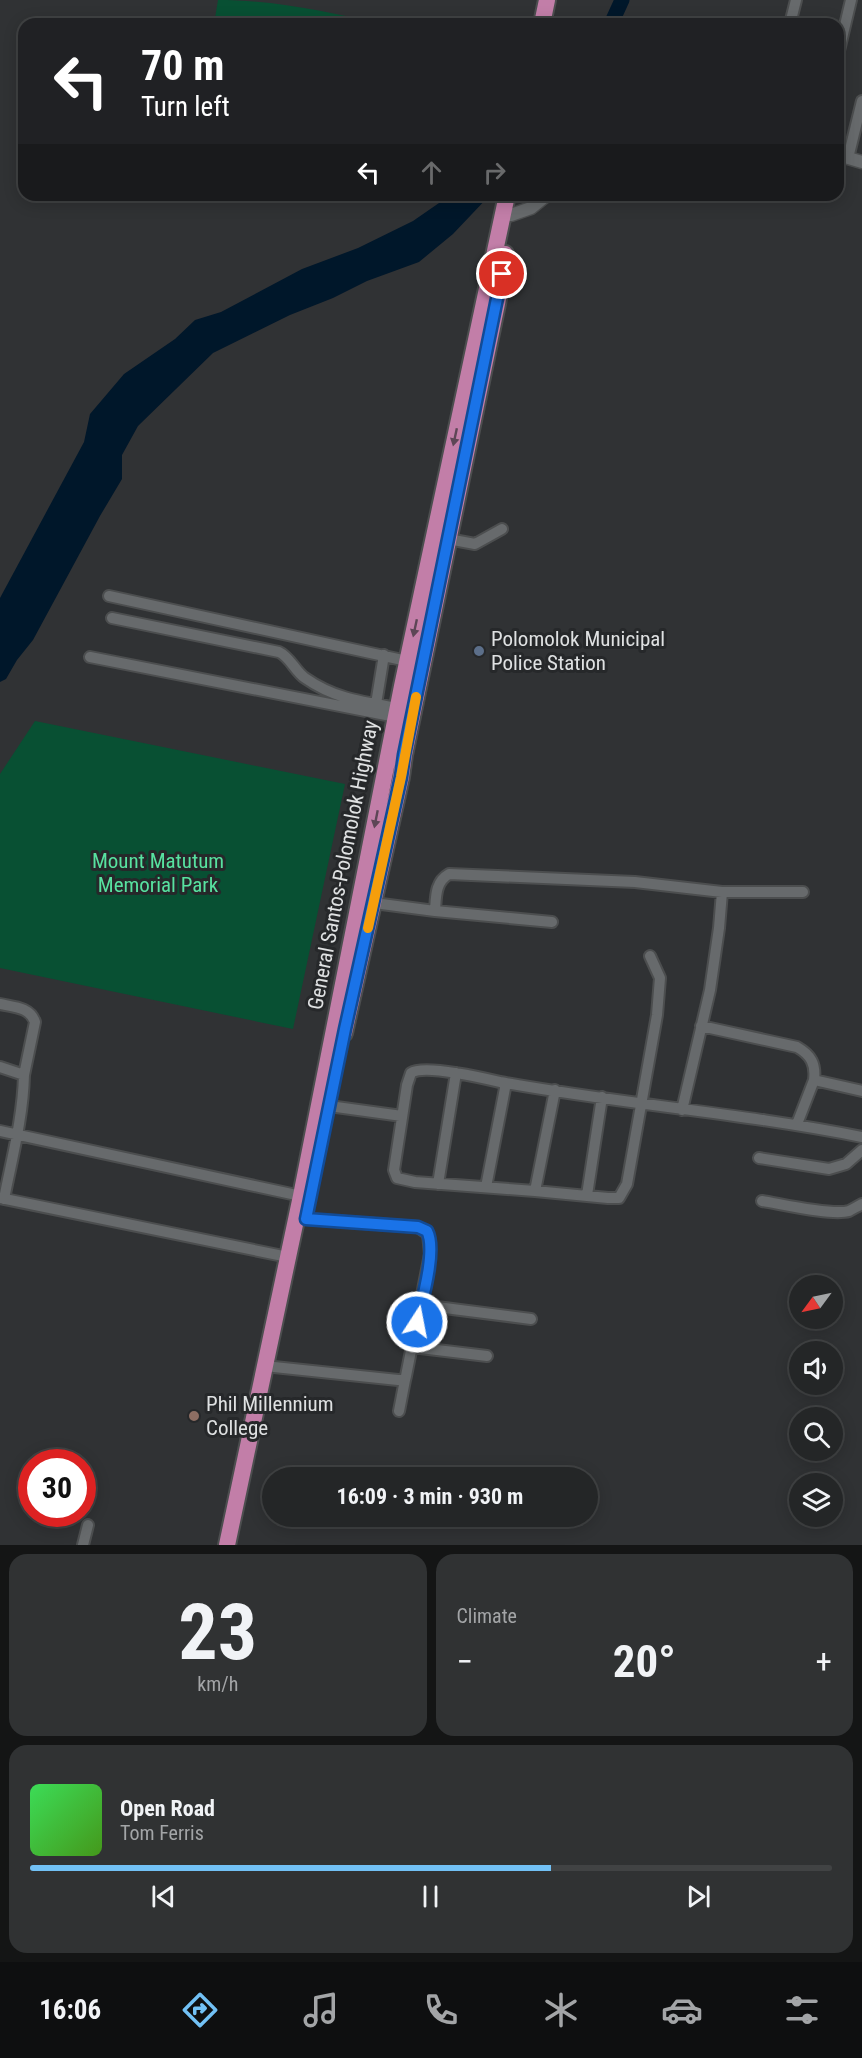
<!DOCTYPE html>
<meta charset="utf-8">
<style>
body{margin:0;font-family:"Roboto Condensed",sans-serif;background:#303233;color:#f1f3f6;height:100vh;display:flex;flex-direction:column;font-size:22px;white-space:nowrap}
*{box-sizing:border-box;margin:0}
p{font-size:20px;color:#a3a5a7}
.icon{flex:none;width:33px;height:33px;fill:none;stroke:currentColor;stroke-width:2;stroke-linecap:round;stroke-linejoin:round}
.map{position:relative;height:1545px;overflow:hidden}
.details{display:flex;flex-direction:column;gap:9px;padding:9px;background:#141515;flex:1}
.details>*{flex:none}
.top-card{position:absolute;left:18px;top:18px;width:826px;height:183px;border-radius:18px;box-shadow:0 3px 15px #0003,0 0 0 2px #414344;background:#202124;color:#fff;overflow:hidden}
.needle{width:39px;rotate:237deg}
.fabs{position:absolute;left:789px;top:1275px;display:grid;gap:12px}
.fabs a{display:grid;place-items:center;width:54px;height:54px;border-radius:50%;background:#242627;box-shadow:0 3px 15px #0003,0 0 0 2px #414344;font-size:30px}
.speed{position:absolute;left:18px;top:1449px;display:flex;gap:12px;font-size:30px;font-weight:700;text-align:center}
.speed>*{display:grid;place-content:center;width:78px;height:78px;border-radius:50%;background:#242627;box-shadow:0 3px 15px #0003,0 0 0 2px #414344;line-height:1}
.speed .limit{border:9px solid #d22;background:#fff;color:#111}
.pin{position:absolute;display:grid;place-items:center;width:51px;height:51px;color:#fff;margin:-26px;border:3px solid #fff;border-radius:50%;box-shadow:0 2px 6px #0007}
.me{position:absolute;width:66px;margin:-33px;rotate:11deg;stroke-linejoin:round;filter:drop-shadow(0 0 4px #0008)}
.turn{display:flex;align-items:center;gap:21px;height:126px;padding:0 24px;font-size:27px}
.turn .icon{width:78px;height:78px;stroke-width:2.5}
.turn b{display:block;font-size:42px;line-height:51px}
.lanes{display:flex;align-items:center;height:57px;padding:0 24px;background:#0003;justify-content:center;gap:30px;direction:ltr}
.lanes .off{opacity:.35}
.big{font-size:45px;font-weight:700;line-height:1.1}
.details .card{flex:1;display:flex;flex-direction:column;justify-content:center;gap:9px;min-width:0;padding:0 21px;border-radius:18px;background:#303233}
.details .dial{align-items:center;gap:0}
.dial b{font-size:78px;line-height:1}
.song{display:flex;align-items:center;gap:18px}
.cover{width:72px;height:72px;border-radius:9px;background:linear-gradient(135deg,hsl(130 70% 55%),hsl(100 70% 35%))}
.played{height:6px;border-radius:3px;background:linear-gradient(90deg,#72c1f5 65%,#414344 65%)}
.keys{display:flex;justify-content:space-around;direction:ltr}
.heat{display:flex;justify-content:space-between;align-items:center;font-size:33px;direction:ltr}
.details .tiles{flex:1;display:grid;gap:9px;grid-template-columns:1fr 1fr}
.card:last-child{grid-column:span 2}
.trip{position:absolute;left:262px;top:1467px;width:336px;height:60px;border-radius:30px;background:#242627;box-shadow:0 3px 15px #0003,0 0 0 2px #414344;font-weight:700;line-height:60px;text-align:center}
.tab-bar{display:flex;height:96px;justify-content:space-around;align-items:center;background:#0e0f10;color:#a3a5a7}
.tab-bar .icon{width:42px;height:42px}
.tab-bar .selected{color:#72c1f5}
.tab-bar b{font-size:27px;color:#f1f3f6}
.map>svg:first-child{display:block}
</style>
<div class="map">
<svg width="862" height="1545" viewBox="0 0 862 1545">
<rect width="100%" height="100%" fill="#303234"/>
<path fill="#085033" d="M 218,0 C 275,0 328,12 383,24 L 214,24 Z
M 35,721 L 345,784 L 293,1029 L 0,968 L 0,774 Z"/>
<path fill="#00172a" d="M 445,195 L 490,195 L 453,234 L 419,262 L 367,281 L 333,298 L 290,315 L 213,353 L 138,426 L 122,455 L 122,479 L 100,516 L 33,640 L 17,660 L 6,679 L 0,682 L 0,598 L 84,442 L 90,414 L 124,374 L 175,339 L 195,320 L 221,312 L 302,269 L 358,248 L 413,221 L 439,203 Z"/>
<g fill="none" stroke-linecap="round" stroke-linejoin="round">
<path stroke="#00172a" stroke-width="15" d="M 611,24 L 622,0"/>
<g stroke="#4c4e4f" stroke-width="14">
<path id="minor" d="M 790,24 L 796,0
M 838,55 L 851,0
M 848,158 L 862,101
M 448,539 L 475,544 L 502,529
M 109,596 L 407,661
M 112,618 L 279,652 C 290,657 295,671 305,678 C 335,699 363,702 398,708
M 90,657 L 396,717
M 376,704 L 384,655
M 374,903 L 435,911 L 552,922
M 435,911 C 436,897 435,882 449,874 L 635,882 L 722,892 L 803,892
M 650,956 L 660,978 L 657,1015 L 627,1184 L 619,1198 L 608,1198 L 535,1191 L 415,1182 L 397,1178 L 394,1170 L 407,1085 L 411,1073 C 424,1064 483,1078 500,1082 C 620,1104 742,1113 862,1137
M 0,1004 C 14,1007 30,1007 35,1022 L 24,1075
M 701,1026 L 797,1047 C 811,1055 816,1064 814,1080
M 0,1067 L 24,1075 C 23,1117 12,1158 4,1199
M 329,1106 L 402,1116
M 682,1110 L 710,990 L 719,928 L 722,892
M 797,1124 L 814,1080 L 862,1091
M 0,1131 L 301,1196
M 759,1158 L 829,1169 L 846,1164 L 862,1150
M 438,1184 L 456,1073
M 486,1187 L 506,1083
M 535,1191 L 555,1090
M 587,1195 L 602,1097
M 0,1198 L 288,1257
M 762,1201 C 781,1204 832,1216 849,1211 C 853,1209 858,1206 862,1204
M 421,1305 L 531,1319
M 412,1347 L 487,1356
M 274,1367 L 398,1380 L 405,1380 L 406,1376 L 430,1254 L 428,1234 L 418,1227 L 306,1219
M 399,1411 L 405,1380
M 83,1545 L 88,1525"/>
</g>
<g stroke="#4c4e4f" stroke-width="15">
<path id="tertiary" d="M 838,155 L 862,162
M 511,215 L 531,208 L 547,195"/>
</g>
<g stroke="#4c4e4f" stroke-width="20">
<path id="trunk" d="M 542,24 L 547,0
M 344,1033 L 401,777 L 404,755 L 499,294 L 505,254
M 227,1545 L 301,1196 L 402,686 L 507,195"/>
</g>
<use href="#minor" stroke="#676a6c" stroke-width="10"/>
<use href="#tertiary" stroke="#676a6c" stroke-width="12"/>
<use href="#trunk" stroke="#c27ea8" stroke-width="16"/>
</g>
<defs><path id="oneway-solid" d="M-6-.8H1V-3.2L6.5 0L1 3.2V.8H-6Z" transform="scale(1.5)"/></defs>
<g fill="#5d4656">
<use href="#oneway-solid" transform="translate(455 437) rotate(102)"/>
<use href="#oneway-solid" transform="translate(415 628) rotate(102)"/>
<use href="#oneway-solid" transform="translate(376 819) rotate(101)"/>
</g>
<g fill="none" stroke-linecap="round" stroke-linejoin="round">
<g stroke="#114b97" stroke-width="15">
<path id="route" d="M 417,1322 C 422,1301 437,1250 427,1231 L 418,1227 L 306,1219 L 345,1029 L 401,777 L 404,755 L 502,274"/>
</g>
<use href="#route" stroke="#1a73e8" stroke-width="10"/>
<path stroke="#f59e0b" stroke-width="10" d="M 368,928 L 401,777 L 416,697"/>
</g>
<circle fill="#5c6f8a" stroke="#26282a" stroke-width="2" cx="479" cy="651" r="6"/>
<circle fill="#8d6e63" stroke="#26282a" stroke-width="2" cx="194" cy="1416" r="6"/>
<g text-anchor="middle" stroke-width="6" stroke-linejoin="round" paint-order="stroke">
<g font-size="21" fill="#dfe1e2" stroke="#26282a" text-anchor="start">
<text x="491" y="646">Polomolok Municipal<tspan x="491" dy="24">Police Station</tspan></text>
<text x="206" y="1411">Phil Millennium<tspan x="206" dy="24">College</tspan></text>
</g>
<g font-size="21" fill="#57e2a0" stroke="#26282a">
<text x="158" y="868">Mount Matutum<tspan x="158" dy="24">Memorial Park</tspan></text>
</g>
<g font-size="21" fill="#dfe1e2" stroke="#26282a">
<text transform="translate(343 865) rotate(-79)" y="7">General Santos-Polomolok Highway</text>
</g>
</g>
</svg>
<div class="fabs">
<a><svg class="needle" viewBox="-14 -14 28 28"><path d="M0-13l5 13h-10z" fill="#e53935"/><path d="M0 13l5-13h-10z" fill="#a3a5a7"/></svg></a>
<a><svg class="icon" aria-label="sound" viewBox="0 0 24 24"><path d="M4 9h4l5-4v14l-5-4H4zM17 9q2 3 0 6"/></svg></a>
<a><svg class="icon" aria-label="search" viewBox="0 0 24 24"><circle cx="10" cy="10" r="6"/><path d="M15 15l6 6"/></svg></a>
<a><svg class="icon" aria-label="layers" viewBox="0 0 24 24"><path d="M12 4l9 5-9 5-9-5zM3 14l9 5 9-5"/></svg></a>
</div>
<div class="speed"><div class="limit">30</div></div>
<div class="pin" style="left:502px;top:274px;background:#d93025"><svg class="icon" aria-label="arrive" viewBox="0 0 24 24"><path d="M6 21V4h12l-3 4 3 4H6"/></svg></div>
<svg class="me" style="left:417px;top:1322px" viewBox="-20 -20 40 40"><circle r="17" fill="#1a73e8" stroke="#fff" stroke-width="3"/><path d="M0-11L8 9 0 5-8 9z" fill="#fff"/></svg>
<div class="trip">16:09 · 3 min · 930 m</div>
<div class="top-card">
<div class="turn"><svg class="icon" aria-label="left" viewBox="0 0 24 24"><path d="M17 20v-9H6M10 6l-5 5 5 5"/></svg><div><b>70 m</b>Turn left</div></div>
<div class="lanes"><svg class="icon" aria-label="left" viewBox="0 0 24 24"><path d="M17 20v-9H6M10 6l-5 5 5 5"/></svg><svg class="icon off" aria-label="ahead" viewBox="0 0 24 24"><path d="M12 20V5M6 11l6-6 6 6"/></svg><svg class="icon off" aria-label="right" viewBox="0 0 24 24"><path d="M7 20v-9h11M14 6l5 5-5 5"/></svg></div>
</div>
</div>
<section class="details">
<div class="tiles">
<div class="card dial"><b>23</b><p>km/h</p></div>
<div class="card"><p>Climate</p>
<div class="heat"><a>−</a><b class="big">20°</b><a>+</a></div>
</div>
<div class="card">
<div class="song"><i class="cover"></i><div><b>Open Road</b><p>Tom Ferris</p></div></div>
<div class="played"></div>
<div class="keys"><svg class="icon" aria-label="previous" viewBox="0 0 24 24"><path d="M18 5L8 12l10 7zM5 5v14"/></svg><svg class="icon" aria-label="pause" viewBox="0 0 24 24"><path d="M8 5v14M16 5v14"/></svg><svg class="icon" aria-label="next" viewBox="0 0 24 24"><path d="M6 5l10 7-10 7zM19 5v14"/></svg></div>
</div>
</div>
</section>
<nav class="tab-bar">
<b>16:06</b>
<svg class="icon selected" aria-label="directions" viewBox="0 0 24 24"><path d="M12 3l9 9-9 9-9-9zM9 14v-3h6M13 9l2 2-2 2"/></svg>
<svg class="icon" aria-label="music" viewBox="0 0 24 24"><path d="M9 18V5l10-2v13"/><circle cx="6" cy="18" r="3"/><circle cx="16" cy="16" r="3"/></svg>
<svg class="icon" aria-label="phone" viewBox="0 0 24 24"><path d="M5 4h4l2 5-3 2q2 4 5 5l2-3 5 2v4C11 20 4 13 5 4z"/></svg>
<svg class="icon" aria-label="climate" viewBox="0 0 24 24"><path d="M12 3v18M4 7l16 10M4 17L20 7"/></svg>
<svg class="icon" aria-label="car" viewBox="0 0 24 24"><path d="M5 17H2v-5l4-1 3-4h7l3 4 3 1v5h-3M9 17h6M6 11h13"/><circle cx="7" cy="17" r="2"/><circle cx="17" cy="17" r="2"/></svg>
<svg class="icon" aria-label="filters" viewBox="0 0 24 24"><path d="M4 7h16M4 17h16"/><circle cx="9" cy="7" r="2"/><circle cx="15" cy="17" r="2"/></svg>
</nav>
